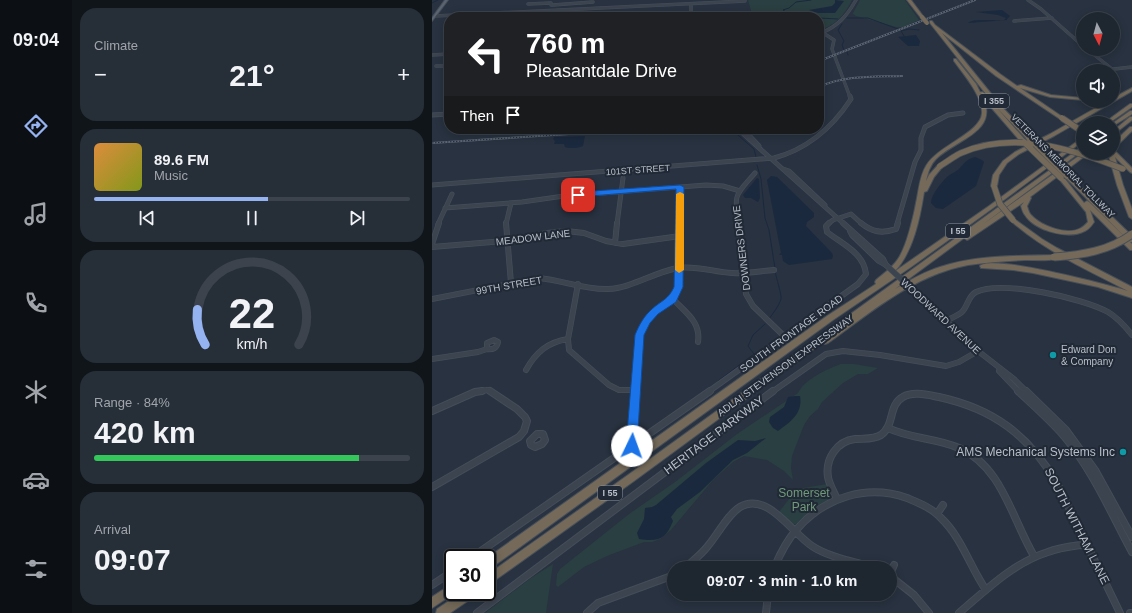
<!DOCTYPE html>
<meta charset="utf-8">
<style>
body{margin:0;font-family:Arial,sans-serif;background:#262e38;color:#f1f3f6;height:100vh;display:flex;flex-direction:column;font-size:15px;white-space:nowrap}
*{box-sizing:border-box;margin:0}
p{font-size:13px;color:#a1a5ab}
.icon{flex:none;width:22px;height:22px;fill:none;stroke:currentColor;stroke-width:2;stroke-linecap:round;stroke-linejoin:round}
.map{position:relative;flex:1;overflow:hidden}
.drawer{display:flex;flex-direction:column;gap:8px;padding:8px;background:#10151a;width:360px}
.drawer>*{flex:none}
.top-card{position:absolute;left:12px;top:12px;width:380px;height:122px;border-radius:16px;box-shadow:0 2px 10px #0003,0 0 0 1px #3c434c;background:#202124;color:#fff;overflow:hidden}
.needle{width:26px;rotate:174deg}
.fabs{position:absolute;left:644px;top:12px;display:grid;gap:8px}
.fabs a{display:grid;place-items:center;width:44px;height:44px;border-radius:50%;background:#1e2630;box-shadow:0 2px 10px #0003,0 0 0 1px #3c434c;font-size:20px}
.speed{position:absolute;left:12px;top:549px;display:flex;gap:8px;font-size:20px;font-weight:700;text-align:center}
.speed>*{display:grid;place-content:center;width:52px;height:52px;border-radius:50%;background:#1e2630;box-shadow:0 2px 10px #0003,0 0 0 1px #3c434c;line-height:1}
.speed .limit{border:2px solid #111;border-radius:6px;background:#fff;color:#111}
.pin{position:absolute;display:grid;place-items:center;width:34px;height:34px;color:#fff;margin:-17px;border-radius:8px;box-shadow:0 2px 6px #0006}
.me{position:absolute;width:44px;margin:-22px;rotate:3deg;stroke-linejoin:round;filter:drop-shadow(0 0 3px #0008)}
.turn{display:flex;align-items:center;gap:14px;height:84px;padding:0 16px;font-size:18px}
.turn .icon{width:52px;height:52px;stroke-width:2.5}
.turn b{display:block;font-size:28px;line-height:34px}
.then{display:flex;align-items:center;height:38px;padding:0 16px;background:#0003;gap:8px;font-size:15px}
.big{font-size:30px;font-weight:700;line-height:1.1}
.drawer .tile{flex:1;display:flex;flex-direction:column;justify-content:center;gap:6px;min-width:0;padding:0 14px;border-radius:16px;background:#262e38}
.drawer .dial{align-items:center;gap:0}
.dial svg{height:104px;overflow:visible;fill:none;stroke:#3c434c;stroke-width:7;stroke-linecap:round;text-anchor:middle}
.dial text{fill:#f1f3f6;stroke:none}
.song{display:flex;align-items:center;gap:12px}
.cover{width:48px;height:48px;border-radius:6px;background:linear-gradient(135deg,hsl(30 70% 55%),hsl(70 70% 35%))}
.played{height:4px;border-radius:2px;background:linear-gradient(90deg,#95b2f1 55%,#3c434c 55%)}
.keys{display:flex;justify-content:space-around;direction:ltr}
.heat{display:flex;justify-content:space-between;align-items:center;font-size:22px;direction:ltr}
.charge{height:6px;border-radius:3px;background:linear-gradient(90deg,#34c759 84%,#3c434c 0)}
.trip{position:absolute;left:235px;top:561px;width:230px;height:40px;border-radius:20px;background:#1e2630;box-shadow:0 2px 10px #0003,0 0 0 1px #3c434c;font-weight:700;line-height:40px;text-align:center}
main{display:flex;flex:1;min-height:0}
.tab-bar{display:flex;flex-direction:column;width:72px;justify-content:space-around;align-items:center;background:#0c0f13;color:#a1a5ab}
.tab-bar .icon{width:28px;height:28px}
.tab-bar .active{color:#95b2f1}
.tab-bar b{font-size:18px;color:#f1f3f6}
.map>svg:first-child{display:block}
</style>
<main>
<nav class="tab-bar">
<b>09:04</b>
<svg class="icon active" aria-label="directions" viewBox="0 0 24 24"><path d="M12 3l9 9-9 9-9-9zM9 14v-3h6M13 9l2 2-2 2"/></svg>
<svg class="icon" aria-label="music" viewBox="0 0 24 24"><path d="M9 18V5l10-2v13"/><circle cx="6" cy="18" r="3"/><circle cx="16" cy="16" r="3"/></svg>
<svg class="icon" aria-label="phone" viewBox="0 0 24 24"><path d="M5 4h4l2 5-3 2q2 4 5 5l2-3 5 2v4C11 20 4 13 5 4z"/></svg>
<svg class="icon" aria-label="climate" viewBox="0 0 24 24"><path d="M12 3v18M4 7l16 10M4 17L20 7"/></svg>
<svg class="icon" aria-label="car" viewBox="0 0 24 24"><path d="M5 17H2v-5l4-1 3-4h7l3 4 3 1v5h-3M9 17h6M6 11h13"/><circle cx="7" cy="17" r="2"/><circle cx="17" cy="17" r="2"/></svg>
<svg class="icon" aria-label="filters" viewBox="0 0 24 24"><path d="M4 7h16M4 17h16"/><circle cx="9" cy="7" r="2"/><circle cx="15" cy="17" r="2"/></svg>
</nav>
<section class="drawer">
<div class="tile"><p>Climate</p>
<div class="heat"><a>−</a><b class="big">21°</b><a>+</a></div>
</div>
<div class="tile">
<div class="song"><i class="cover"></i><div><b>89.6 FM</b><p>Music</p></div></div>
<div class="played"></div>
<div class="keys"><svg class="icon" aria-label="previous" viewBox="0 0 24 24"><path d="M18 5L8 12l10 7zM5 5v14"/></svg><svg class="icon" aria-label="pause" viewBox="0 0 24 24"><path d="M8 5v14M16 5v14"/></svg><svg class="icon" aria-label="next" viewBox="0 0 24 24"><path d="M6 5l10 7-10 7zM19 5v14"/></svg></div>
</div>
<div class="tile dial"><svg viewBox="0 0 100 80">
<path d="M14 69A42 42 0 1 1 86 69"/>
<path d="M14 69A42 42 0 0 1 8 42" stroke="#95b2f1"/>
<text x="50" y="56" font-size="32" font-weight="700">22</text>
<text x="50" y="72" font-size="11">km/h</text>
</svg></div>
<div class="tile"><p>Range · 84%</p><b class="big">420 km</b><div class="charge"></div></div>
<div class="tile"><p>Arrival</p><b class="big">09:07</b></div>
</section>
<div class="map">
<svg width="700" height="613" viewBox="0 0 700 613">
<rect width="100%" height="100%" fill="#283240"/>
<path fill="#2a3f41" d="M 316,0 L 420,0 C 411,17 405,23 387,31 L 387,17 L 321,17 Z
M 428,0 L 473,0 L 487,20 L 471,27 L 464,27 L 424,16 L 421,14 L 421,13 Z
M 409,364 L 422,364 L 446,368 L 436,374 L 426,374 L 411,383 L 390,402 L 386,409 L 378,416 L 372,425 L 360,456 L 359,468 L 361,480 L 352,471 L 335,460 L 312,456 L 301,462 L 281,480 L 239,530 L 228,539 L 220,542 L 212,542 L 175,556 L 152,567 L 126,587 L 124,585 L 125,574 L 128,569 L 197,514 L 243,482 L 305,434 L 366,393 C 373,379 395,369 409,364 Z
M 395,484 L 400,495 L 399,498 L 381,509 L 364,524 L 360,524 L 346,513 L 365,489 Z
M 121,564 L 114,613 L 53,613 L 99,578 Z"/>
<path fill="#1b293e" d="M 403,0 L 412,1 L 403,13 L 386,13 L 377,10 L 400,6 L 403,3 Z
M 570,10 L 578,16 L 575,19 L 575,20 L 536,23 C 540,18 564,21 572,20 L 574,18 L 566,15 L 544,12 Z
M 484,35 L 488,41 L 487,46 L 476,46 L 466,37 Z
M 153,136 L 151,146 C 147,148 138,149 133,147 L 132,144 L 122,144 L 123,141 L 121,139 L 122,137 Z
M 543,157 L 550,160 L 552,162 L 544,186 L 511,209 L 504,208 L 499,203 C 499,195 509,183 515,177 C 518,174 523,172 526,170 C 532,164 534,159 543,157 Z
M 339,176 L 345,177 L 382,213 L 382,217 L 375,222 L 374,226 L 400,253 L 401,256 L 400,259 L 357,265 L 351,261 L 350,255 L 348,255 L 347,254 L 349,253 L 335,180 Z
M 325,178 L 327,179 L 328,198 L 326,202 L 319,198 L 313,198 L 311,195 Z
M 363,396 L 368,396 C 371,413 359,422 346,431 L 341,428 L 337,422 L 338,417 L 352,407 L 356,397 Z
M 334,438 L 315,453 L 301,460 L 268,492 L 245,509 L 239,517 L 241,521 C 234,539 227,542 207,539 L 205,533 L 212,519 L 213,508 L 220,507 L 224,505 L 274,463 L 306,440 L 323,441 Z"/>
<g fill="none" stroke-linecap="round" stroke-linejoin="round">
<path stroke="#1b293e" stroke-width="1" d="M 0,3 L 6,0
M 354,12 L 351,10 L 357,8 L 364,2 L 379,0
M 341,17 L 355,12 L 383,17
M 387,18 L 406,19
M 415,18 L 436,18 L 466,29
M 410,24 L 406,30 L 412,41 L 410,45 L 412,50
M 472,36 L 469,31 L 477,29 L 487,30
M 415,52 L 416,55
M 299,129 L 322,149 L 324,157
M 325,165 L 329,179 L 333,218 L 337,230 L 343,268
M 337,319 C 341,313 347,306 349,299 C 350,296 344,277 343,271
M 286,381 L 322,354 L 316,346 L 321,335 L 333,324"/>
<g stroke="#454d59" stroke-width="3.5">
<path id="minor-far3" d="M 596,0 L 609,9 L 651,46
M 119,3 L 119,5 L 121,5 L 161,2
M 96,4 L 119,3
M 259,4 L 259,17
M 3,16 L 313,1
M 582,21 L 620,18
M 388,31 L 402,40 L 400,49 L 418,97
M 389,33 C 406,26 415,16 424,0
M 655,49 L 680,69
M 0,55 L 17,54
M 4,66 L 17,66
M 673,70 L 700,67"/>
</g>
<g stroke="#454d59" stroke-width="5">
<path id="minor-far2" d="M 0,115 L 17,114
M 306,129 L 412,224
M 311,129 L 327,146
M 351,169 L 357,171 L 393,205
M 0,185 L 342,158 C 376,149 400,128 419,99 L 418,96
M 13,208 L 90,202 L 132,196 L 274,185 L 291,186 L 308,191
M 6,224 L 20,194
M 74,224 L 79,203
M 185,224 L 191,178
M 248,224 L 248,187
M 306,224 C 302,193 303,196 323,173
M 396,224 L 401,220 L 419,214 L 430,224
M 465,224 L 483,162 L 489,150 L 489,138 L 493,127 L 516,115 L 531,113"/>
</g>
<g stroke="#454d59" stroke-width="6">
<path id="minor-far1" d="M 74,223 L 79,283
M 306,223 L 314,294 L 321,306 L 353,337
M 411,223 L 451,259 L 454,265
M 429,223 C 440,232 450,234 464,229 L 466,223
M 418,231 L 420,235 L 447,261 L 454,265
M 183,243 L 185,223
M 0,244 L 7,223
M 0,247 L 84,240 L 115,233 L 134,231 L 152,233 L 174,241 L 191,244 L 248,236
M 146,284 L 136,339 L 137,350 L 177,385 L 187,390 L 203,390
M 481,290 L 546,351 L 582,379 L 595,392
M 0,299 L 107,278 C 130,280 153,290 176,289 C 199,288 221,273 245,268 C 264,265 281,272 300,273 C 313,274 328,271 342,270
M 241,299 C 254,313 269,322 266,342
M 514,321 C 519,318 525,316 530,312 C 536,306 536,296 544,292 C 570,280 651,298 676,312 C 686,318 693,326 700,335
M 62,340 L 66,342 C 65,348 61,350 55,349 L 55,343 Z
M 0,359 L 46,352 L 55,349
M 94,370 C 104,352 116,342 136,339
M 567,371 L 587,392
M 44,392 L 55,390 L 60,392
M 203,392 L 207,335 L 218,316 L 240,298 L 247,287 L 248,223
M 276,392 L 426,284 L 434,274 C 432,253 410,244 395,232 L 394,226 L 397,223
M 340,392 L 394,354 L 411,351 L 448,355 L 514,366 L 527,362 L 546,351"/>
</g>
<g stroke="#454d59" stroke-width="8">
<path id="minor" d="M 586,391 C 602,406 618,420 632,436 C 661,471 679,513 700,552
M 594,391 L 634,430 L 663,470 L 700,537
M 0,411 L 43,392 L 50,391
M 456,428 C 479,439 504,438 527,448 C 570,466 580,519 602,556
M 105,434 L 111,434 L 113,440 L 110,444 L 103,447 L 99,445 L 98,441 Z
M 200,446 L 203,391
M 0,487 L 87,437 L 92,431 L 95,421 L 93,417 L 85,409 L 58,391
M 405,499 C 402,492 397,484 396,477 C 393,459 405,441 423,439 C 432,438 441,440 449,435 C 463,425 456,405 471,397 C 481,391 496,395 507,397 C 562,409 596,435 625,483 L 688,613
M 505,514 L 511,505
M 39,558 L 278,391
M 253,568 C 260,561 269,555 275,547 C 285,536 295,515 308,507 C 335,491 360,533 380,546 C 396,557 424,562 443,568
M 342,568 C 348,554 355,540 365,529 C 393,497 435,484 475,498 C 487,503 500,508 509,518 C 530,538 538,567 554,590
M 458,574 L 462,565
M 458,576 L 482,595 L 497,613
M 0,585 L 21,571
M 45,613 L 341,391
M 155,613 L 166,603 L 242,575
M 334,613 L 336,594
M 527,613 C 554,590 581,563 616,552 C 628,547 642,546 655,544
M 698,613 L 700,613"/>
</g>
<g stroke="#454d59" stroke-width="2">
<path id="major" d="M 13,0 L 16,0 L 0,21 L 0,18 Z"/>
</g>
<g stroke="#464f5a" stroke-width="2">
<path id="highway" d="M 475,0 L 479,0 L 491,16 L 491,18 L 489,18 Z
M 498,21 L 500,21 L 503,25 L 568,74 L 585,86 L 589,85 L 619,95 L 651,98 L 651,100 L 618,97 L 588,88 L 632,118 L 628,119 L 564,76 L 510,33 L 569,106 L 600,138 L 595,139 L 565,108 L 498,23 Z
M 522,59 L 524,59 L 544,84 L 548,92 L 551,92 L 594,141 L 589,142 L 551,98 C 567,132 523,140 504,159 C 498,165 496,173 494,181 L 497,175 L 506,165 L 508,164 L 511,166 L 502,177 L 495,191 L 492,192 C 488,218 481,253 462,272 L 557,206 L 651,137 L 651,141 L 561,208 L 479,267 L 401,320 L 59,568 L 55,569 L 55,558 L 395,316 L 444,284 L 443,282 L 444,280 C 451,274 460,268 466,259 C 475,246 482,215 485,198 C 487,188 488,176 494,166 C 505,146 549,133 550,113 C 551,97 531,73 522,61 Z
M 700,88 L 700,91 L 622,136 L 587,154 L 575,163 L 567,175 L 565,186 L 564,187 L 560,187 L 559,186 L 561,175 L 571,161 L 583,152 L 618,134 L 676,101 L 681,101 L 681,98 Z
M 698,104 L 700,104 L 700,107 L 677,123 L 672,123 Z
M 698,111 L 700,111 L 700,114 L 681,126 L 681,123 Z
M 698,117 L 700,117 L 700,120 L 681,135 L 681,131 Z
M 698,127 L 700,127 L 700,131 C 694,136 688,144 681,148 L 681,143 Z
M 651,146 L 651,150 L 550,225 L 651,153 L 657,153 L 598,197 L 599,198 L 595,206 C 596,209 597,213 599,215 C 609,226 635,236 649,228 C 651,227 654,224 656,222 L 654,212 L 628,180 L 629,179 L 633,179 L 652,203 L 655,201 L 657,202 L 700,244 L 700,250 L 698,250 L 658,210 L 662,222 C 660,225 657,229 653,231 C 637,240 603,231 593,215 C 591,213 590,209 589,206 L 592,202 L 537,239 L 535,240 L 532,238 L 463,289 C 478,280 492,272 508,267 C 544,255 584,256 622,255 L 625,257 L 624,259 C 615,261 604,260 594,260 C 575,261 555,262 536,265 C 482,275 439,312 396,343 L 393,344 L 390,343 L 202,481 L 55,586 L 55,575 L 196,475 Z
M 681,150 L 683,151 L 700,168 L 700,173 L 698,172 L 683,157 L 691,185 L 700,209 L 700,219 L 697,217 L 685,185 L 676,153 L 681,153 Z
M 635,174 L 637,175 L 700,236 L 700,242 L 698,242 L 633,177 L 633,175 Z
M 581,218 L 610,239 L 625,248 L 700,287 L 700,298 L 666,287 L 601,273 L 581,270 L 549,268 L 548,266 C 560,254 676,285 696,291 C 656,270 614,252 579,221 L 578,220 Z
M 21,583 L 21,592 L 24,592 L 0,608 L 0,597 Z
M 30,592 L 44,592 L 43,596 L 18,613 L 4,613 L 5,609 Z"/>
</g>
<use href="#minor-far3" stroke="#3c4450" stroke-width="2.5"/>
<use href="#minor-far2" stroke="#3c4450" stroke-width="3.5"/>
<use href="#minor-far1" stroke="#3c4450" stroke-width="4.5"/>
<use href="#minor" stroke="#3c4450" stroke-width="6"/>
<use href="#major" fill="#5a6370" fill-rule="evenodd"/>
<use href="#highway" fill="#756a59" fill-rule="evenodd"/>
<g stroke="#5e6877" stroke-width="2">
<path id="rail" d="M 387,61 L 543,0
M 387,87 C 413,75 442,77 470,76
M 0,143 L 213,129"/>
</g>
<use href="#rail" stroke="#202935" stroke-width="1" stroke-dasharray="1.5" stroke-linecap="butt"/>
<g stroke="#454d59" stroke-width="6" stroke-linecap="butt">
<path id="minor-bridge" d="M 454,265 L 481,290"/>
</g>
<g stroke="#464f5a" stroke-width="5" stroke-linecap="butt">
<path id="highway-bridge-far2" d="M 490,17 L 495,23"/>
</g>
<g stroke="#464f5a" stroke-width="7" stroke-linecap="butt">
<path id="highway-bridge-far1" d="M 630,118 L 651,132
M 597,138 L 635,176
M 592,142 L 629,178
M 508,166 C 515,162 522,156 529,153 C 581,130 641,149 691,169
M 562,186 L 568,204 L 581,220"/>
</g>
<g stroke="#464f5a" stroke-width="9" stroke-linecap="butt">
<path id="highway-bridge" d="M 622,257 C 650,255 677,251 700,234"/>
</g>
<use href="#minor-bridge" stroke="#3c4450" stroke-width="4.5"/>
<use href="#highway-bridge-far2" stroke="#756a59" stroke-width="4"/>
<use href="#highway-bridge-far1" stroke="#756a59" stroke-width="5.5"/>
<use href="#highway-bridge" stroke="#756a59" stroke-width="7"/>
</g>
<path fill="#1a73e8" stroke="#114b97" d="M 248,185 L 252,187 L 251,287 L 244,302 L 226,314 L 218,323 L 212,335 L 205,446 L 204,450 L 200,451 L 196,450 L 194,446 L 203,335 C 207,325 212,316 220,309 C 230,300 236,300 242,287 L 244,189 L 146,197 L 142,195 L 146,192 Z"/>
<path fill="#f59e0b" d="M 248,192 L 252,194 L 252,270 L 247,273 L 243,270 L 244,194 Z"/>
<g fill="#0f9aa8" stroke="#202935" stroke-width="1.5">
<circle cx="621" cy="355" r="4"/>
<circle cx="691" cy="452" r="4"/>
</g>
<g text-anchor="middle" stroke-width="4" stroke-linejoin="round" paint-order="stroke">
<g fill="#202935" stroke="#8a929d" stroke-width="1">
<rect x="547" y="94" width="30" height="14" rx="3"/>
<rect x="514" y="224" width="24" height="14" rx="3"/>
<rect x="166" y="486" width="24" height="14" rx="3"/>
</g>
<g font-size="9" font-weight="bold" fill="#b8bfca">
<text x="562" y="104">I 355</text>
<text x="526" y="234">I 55</text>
<text x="178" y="496">I 55</text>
</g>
<g font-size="9" fill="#b8bfca" stroke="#202935">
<text transform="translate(631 166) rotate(45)" y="3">VETERANS MEMORIAL TOLLWAY</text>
<text transform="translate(206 170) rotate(-4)" y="3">101ST STREET</text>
</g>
<g font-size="10" fill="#b8bfca" stroke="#202935">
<text transform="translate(101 237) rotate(-7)" y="4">MEADOW LANE</text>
<text transform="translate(309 248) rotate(-97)" y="4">DOWNERS DRIVE</text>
<text transform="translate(77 285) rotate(-10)" y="4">99TH STREET</text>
<text transform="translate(509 316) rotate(43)" y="4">WOODWARD AVENUE</text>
<text transform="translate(359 333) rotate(-36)" y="4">SOUTH FRONTAGE ROAD</text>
<text transform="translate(353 365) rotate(-36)" y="4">ADLAI STEVENSON EXPRESSWAY</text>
</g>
<g font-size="10" fill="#b8bfca" stroke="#202935" text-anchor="start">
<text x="629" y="353">Edward Don<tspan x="629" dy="12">&amp; Company</tspan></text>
</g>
<g font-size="12" fill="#b8bfca" stroke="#202935">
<text transform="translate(282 435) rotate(-37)" y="4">HERITAGE PARKWAY</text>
<text transform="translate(645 526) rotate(63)" y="4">SOUTH WITHAM LANE</text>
</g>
<g font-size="12" fill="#b8bfca" stroke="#202935" text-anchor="end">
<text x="683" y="456">AMS Mechanical Systems Inc</text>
</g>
<g font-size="12" fill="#719a7a" stroke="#202935">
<text x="372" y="497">Somerset<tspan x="372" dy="14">Park</tspan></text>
</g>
</g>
</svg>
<div class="fabs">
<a><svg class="needle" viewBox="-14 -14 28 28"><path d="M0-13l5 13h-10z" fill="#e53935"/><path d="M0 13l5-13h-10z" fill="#a1a5ab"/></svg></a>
<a><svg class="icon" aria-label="sound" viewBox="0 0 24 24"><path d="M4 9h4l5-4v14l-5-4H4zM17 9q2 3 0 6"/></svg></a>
<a><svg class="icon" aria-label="layers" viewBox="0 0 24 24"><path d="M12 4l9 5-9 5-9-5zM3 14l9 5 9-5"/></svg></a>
</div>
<div class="speed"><div class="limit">30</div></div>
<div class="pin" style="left:146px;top:195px;background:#d93025"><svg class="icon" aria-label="arrive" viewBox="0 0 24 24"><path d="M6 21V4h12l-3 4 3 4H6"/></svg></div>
<svg class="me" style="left:200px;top:446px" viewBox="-20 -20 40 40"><circle r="19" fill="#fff"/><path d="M0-13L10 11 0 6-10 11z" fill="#1a73e8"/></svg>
<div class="trip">09:07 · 3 min · 1.0 km</div>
<div class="top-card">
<div class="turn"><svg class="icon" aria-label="left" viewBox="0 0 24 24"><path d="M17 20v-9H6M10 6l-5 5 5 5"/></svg><div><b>760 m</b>Pleasantdale Drive</div></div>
<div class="then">Then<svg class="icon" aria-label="arrive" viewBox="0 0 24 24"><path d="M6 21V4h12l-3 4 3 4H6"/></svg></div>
</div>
</div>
</main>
